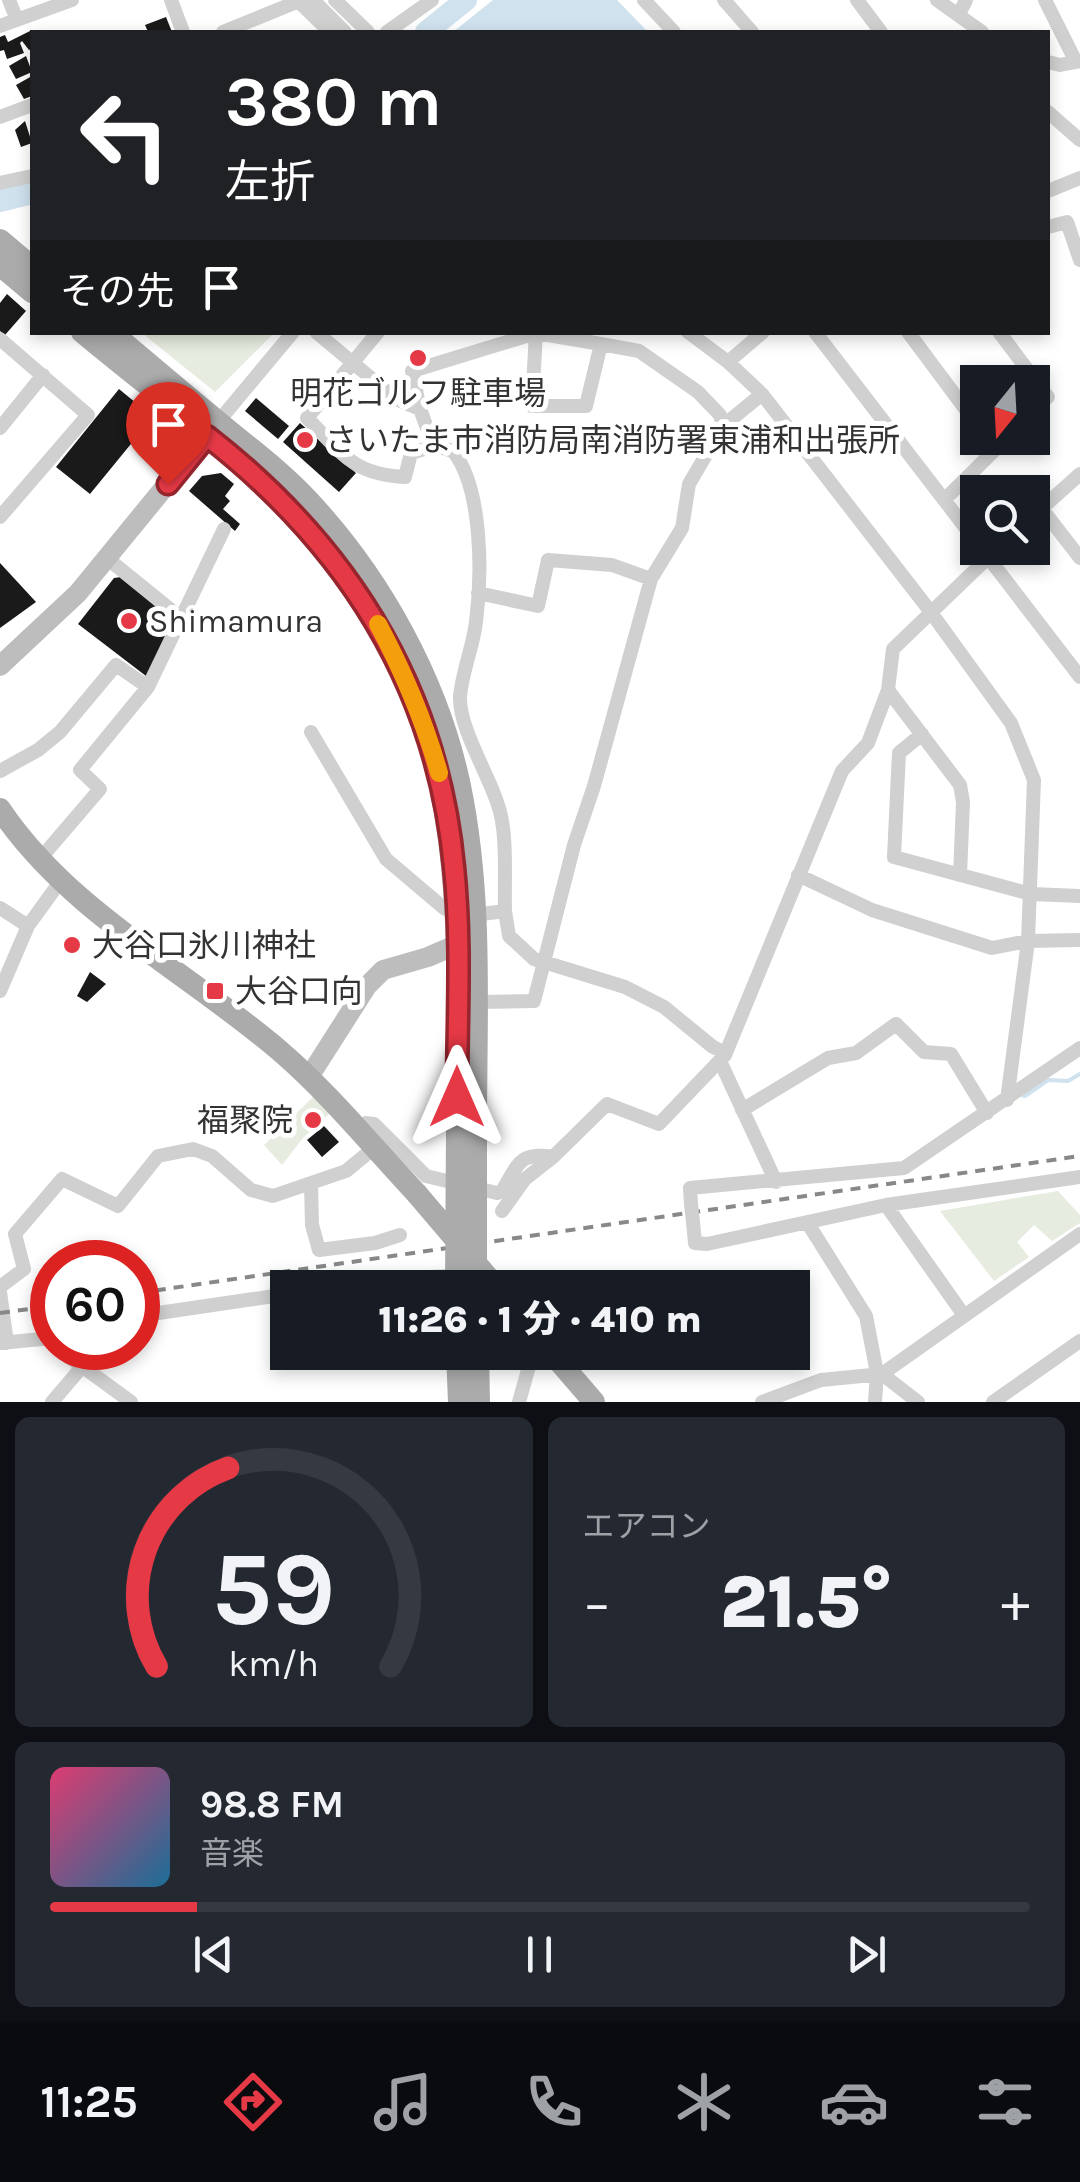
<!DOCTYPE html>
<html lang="ja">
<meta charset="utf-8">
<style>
body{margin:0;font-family:Karla,"Noto Sans JP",sans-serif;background:#242831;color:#f1f3f6;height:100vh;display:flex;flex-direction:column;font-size:38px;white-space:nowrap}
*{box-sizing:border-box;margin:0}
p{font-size:32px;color:#9ea1a6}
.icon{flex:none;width:55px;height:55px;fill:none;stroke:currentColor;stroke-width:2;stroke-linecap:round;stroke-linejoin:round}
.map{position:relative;height:1402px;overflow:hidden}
.details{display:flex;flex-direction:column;gap:15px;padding:15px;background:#0d0f14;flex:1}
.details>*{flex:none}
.guide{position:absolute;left:30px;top:30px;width:1020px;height:305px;border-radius:0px;box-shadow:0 5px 15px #0003;background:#202124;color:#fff;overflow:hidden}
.needle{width:65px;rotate:198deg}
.fabs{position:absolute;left:960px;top:365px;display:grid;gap:20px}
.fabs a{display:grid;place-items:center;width:90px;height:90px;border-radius:0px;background:#171b24;box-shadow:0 5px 15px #0003;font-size:50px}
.speed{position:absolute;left:30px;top:1240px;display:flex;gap:20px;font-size:50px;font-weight:700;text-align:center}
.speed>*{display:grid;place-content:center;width:130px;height:130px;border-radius:50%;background:#171b24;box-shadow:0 5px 15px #0003;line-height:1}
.speed .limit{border:15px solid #d22;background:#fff;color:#111}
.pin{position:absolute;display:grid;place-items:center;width:85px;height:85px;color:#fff;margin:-102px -42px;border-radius:50% 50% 50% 0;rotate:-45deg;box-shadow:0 0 10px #0007}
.pin .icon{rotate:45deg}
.me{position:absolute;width:110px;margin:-55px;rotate:0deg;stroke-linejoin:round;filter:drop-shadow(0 0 8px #0008)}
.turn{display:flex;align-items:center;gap:35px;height:210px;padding:0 30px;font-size:45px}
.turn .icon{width:130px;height:130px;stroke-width:2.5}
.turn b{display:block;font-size:70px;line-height:85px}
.then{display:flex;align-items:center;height:95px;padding:0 30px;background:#0003;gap:20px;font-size:38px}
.big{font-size:75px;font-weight:800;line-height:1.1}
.details .widget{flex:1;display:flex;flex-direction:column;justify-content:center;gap:15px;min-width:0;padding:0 35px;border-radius:15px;background:#242831}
.details .dial{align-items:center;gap:0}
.dial svg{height:260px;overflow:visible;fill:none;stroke:#363941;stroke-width:7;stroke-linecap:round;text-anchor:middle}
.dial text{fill:#f1f3f6;stroke:none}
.song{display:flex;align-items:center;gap:30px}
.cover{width:120px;height:120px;border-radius:15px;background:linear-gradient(135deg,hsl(340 70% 55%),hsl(200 70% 35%))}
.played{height:10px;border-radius:5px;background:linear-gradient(90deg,#e63946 15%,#363941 15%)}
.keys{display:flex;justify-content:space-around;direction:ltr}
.heat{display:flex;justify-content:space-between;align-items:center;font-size:55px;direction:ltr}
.details .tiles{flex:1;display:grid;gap:15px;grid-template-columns:1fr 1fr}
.widget:last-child{grid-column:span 2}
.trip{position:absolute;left:270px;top:1270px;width:540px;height:100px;border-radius:0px;background:#171b24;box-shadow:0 5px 15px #0003;font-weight:800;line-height:100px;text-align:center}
.tab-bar{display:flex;height:160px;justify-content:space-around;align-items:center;background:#090b0e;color:#9ea1a6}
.tab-bar .icon{width:70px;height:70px}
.tab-bar .active{color:#e63946}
.tab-bar b{font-size:45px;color:#f1f3f6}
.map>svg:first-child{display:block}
</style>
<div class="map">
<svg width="1080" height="1402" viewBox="0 0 1080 1402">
<rect width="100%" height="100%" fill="#fff"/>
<path fill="#e6ecdf" d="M 142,333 L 274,333 L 215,392 Z
M 316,1094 L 330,1113 L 303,1138 L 282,1165 L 264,1145 Z
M 1058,1191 L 1080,1215 L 1080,1223 L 1052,1241 L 1034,1225 L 1017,1242 L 1029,1257 L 994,1281 L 940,1211 Z"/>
<path fill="#cfe2ee" d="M 493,0 L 617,0 L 648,32 L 453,32 Z"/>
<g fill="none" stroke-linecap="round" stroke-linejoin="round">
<path stroke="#cfe2ee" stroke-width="4" d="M 1022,1095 L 1025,1096 L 1048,1080 L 1068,1081 L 1080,1074"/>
<path stroke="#cfe2ee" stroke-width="22" d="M 426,32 L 466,0
M 0,201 L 32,193"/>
</g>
<path fill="#1a1a1a" d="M 166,17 L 172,32 L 148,32 L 145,25 Z
M 30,31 L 32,49 L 29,50 L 22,41 L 20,43 L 24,53 L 7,59 L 4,50 L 0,51 L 0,37 L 5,35 L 8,42 Z
M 26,56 L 32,72 L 16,79 L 9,66 Z
M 32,76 L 32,96 L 24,99 L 16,85 Z
M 25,121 L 32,143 L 21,147 L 15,130 Z
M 7,294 L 26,311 L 5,335 L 0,331 L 0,303 Z
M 119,389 L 153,417 L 90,494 L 56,467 Z
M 256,398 L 289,426 L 278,439 L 245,411 Z
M 300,423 L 356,473 L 339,492 L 283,442 Z
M 221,473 L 234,484 L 225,496 L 230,501 L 223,509 L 240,524 L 235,531 L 189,491 L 202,476 Z
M 0,563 L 36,602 L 0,628 Z
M 121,577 L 172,620 L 165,642 L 146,676 L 78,624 L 114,578 Z
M 90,972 L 106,984 L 87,1002 L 77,996 Z
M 324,1126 L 339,1142 L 322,1157 L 307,1140 Z"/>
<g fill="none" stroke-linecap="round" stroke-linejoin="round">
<path stroke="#d0d0d0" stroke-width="14" d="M 9,0 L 17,20
M 171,0 L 183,32
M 297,0 L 330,32
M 313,0 L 345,32
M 335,0 L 368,32
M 644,0 L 674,32
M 724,0 L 752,32
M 857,0 L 881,32
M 937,0 L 982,32
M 1045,0 L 1076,62
M 959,14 L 966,0
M 0,26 L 72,0
M 223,32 L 299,1
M 387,32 L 432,0
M 1048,62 L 1060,65 L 1080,61
M 1048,112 L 1080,140
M 0,117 L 32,105
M 0,183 L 32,176
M 1048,191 L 1080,178
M 1048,227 L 1067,222 L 1080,260
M 316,332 L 396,399 L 420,409
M 378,332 L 307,418 C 343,454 352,474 405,477 L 411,453 L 428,448 L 431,439 L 420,409 L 412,371 L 536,333 L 601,344 L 639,351 L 698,392 L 720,415 L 723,426
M 536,332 L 532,406 L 586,406 L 601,344
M 688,332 L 728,362 L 762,394 L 930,611 L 1011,723 L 1034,780 L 1028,941 L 1007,1100
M 815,332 L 978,544
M 908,332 L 978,426
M 999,332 L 1048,397 L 1032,412
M 0,339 L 88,415 L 0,517
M 728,362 L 763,332
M 218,422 L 293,332
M 0,428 L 43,375
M 429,444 L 453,451 C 483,489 482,576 476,622 C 473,647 462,672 460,697 C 459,728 489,775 498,805 C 508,833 504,880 505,911
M 944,500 L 1007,438
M 1042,509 L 1080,558
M 1032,517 L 1080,474
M 984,552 L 1080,677
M 108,559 L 182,619
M 478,593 L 538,606 L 548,560 L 612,565 L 651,579
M 888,690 L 960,785 L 963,802 L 960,875
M 311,732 L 386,859 L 445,909 L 456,909
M 922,734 L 899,753 L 894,857 L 1031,894 L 1080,896
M 0,771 L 38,750 L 60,732 L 116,665 L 148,687
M 40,859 L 100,789 L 80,770 L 148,687 L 224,529
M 798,875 L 872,910 L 992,948 L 1028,941 L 1080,940
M 0,908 L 28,926
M 474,915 L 505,911 L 509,936 L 534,959 L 625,987 L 664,1007 L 713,1047 L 726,1053
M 0,991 L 28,926 L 62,879
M 476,1002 L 534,1001 L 574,845 L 594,786 L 651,579 L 682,528 L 689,484 L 723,426 L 762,394
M 720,1061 L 776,1182
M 742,1110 L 828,1058 L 856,1053 L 896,1024 L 924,1052 L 951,1054 L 987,1113
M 358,1130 L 366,1123 L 374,1124 L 426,1176 L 497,1193 L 502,1191 C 518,1165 519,1151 553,1157 L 607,1104 L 659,1124 L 725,1055 L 842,771 L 868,743 L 888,690 L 893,649 L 998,548
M 311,1184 L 312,1225 L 319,1250 L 375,1243 L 400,1235
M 691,1204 L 690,1188 L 904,1168 L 1080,1048
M 886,1205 L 963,1314
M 502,1211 L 525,1179 L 553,1157
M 693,1222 L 695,1243 L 707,1244 L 886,1205 L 1080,1177
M 807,1222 L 866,1316 L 877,1373 L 875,1402
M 0,1287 L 24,1269 L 15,1234 L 62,1179 L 118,1206 L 158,1156 L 193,1149 L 212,1156 L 251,1190 L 273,1196 L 346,1171 L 374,1148
M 325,1288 L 373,1279 L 455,1276
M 0,1292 L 7,1343
M 138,1316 L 288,1294
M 0,1343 L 52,1338
M 57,1348 L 131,1402
M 882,1374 L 918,1402
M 52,1402 L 81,1368
M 519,1402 L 533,1352
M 762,1402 L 821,1380 L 882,1374 L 1080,1234
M 993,1402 L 1080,1341"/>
<path stroke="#bdbdbd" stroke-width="20" d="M 0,666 L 78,593 L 218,422
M 309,1077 L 367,986 L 383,970 L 428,957 L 458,944"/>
<path stroke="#ababab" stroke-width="22" d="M 0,240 L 32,267
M 0,265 L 32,292
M 82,332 C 155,393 236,451 301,521 C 473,706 458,894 457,1128
M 111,332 C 150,365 189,398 228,430 C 255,452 284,474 308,500 C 381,578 438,681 460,786 C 483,897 476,1014 476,1127
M 0,809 C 69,912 188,972 280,1051 C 330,1094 372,1146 417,1194
M 457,1352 L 459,1402
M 478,1352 L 479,1402
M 551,1352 L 594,1402"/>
<path stroke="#888" stroke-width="4" stroke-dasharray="10 8" stroke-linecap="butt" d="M 138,1293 L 1080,1156
M 0,1313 L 52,1306"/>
<path stroke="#d0d0d0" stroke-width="14" d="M 691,1204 L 693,1222"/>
<path stroke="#ababab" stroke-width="22" d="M 417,1194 L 497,1288
M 456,1288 L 457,1128
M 476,1288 L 476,1127"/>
</g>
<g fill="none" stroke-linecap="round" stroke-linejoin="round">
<g stroke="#96252e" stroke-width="25">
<path id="route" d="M 168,484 L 207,436 C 348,546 437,687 454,867 C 462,943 457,1021 457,1097"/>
</g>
<use href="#route" stroke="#e63946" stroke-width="18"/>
<path stroke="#f59e0b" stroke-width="18" d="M 378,624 C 404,673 424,720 439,773"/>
</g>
<g fill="#e63946" stroke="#fff" stroke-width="4">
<circle cx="418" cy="358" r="10"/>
<circle cx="305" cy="440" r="10"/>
<circle cx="129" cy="621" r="10"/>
<circle cx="72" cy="945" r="10"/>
<rect x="205" y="981" width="20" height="20" rx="5"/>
<circle cx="313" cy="1120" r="10"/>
</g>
<g text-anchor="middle" stroke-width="10" stroke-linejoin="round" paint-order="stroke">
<g font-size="32" fill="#333" stroke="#fff" text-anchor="start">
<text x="418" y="404" text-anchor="middle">明花ゴルフ駐車場</text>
<text x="325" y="451">さいたま市消防局南消防署東浦和出張所</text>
<text x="149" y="632">Shimamura</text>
<text x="92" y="956">大谷口氷川神社</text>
<text x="235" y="1002">大谷口向</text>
<text x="293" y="1131" text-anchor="end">福聚院</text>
</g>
</g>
</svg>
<div class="fabs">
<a><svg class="needle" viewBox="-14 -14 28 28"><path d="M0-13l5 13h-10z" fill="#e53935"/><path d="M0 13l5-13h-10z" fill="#9ea1a6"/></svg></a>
<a><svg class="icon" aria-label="search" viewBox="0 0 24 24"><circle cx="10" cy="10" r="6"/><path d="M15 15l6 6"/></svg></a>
</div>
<div class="speed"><div class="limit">60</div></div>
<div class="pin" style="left:168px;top:484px;background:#d93025"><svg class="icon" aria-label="arrive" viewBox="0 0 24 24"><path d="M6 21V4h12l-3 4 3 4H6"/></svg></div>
<svg class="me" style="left:457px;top:1097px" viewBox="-20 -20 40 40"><path d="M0-17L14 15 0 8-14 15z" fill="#e63946" stroke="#fff" stroke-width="4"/></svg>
<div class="trip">11:26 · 1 分 · 410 m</div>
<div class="guide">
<div class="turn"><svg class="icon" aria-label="left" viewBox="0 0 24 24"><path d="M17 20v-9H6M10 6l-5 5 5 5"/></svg><div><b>380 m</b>左折</div></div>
<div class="then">その先<svg class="icon" aria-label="arrive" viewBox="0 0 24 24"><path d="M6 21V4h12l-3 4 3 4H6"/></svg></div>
</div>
</div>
<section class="details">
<div class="tiles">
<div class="widget dial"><svg viewBox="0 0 100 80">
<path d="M14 69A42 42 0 1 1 86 69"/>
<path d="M14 69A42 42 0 0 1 36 8" stroke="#e63946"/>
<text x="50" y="56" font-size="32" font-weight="700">59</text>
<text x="50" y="72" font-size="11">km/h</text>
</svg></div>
<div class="widget"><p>エアコン</p>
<div class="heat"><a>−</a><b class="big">21.5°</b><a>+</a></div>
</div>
<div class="widget">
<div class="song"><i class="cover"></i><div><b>98.8 FM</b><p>音楽</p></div></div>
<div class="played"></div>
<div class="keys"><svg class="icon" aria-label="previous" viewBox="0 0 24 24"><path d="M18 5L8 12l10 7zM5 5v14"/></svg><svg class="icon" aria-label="pause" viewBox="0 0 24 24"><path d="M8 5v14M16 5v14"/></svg><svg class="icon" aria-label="next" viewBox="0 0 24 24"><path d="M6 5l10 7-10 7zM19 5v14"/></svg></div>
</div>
</div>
</section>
<nav class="tab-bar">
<b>11:25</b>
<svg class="icon active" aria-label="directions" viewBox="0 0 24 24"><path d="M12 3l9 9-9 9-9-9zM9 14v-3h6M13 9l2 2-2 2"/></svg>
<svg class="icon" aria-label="music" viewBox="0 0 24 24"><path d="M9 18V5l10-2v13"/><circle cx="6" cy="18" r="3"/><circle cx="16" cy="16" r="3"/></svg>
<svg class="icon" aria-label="phone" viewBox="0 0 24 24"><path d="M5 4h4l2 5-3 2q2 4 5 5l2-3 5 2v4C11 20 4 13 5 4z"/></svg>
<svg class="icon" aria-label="climate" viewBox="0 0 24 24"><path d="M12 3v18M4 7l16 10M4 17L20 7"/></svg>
<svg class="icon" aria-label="car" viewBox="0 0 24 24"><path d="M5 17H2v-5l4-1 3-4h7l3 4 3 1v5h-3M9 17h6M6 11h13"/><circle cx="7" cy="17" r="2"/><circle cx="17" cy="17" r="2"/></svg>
<svg class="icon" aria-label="filters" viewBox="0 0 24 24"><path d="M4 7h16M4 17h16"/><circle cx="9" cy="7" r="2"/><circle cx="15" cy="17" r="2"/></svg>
</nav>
